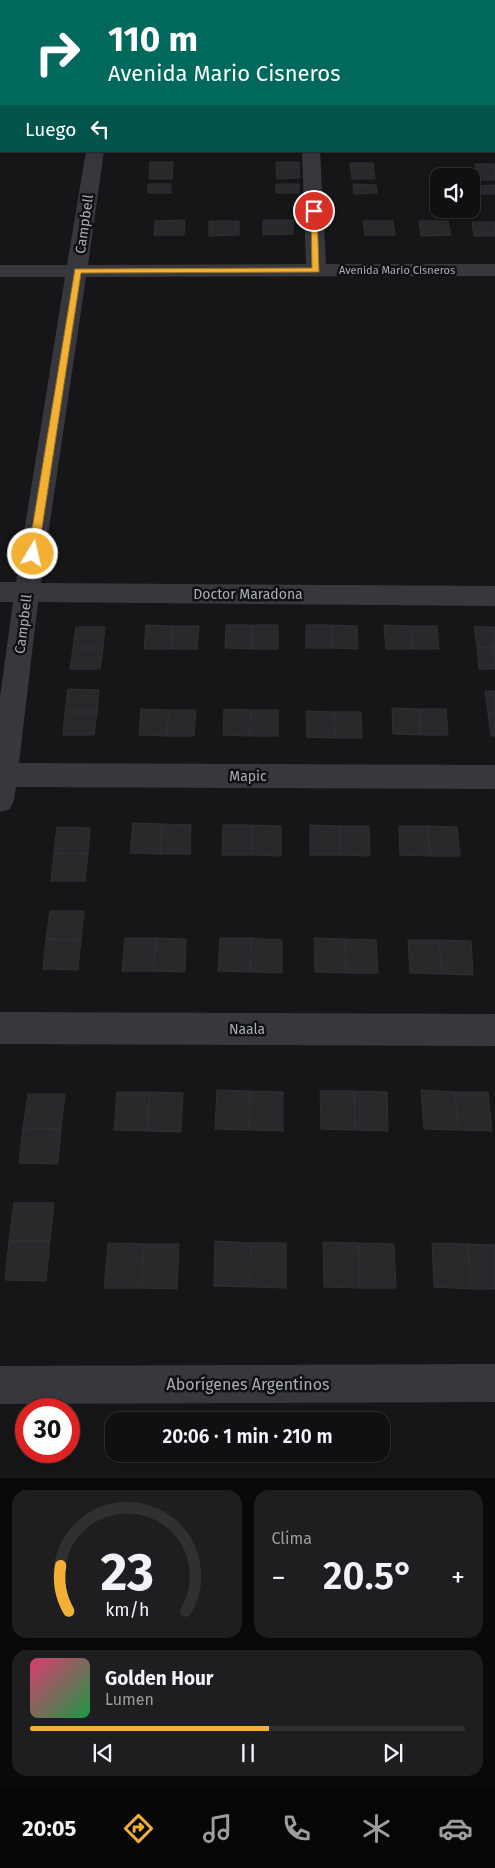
<!DOCTYPE html>
<html lang="es">
<meta charset="utf-8">
<style>
body{margin:0;font-family:"Fira Sans",sans-serif;background:#1e1e20;color:#f1f3f6;height:100vh;display:flex;flex-direction:column;font-size:19px;white-space:nowrap}
*{box-sizing:border-box;margin:0}
p{font-size:16px;color:#9c9d9f}
.icon{flex:none;width:28px;height:28px;fill:none;stroke:currentColor;stroke-width:2;stroke-linecap:round;stroke-linejoin:round}
.map{position:relative;height:1478px;overflow:hidden}
.panel{display:flex;flex-direction:column;gap:12px;padding:12px;background:#09090a;flex:1}
.panel>*{flex:none}
.banner{position:absolute;left:0px;top:0px;width:495px;height:152px;box-shadow:0 2px 8px #0003,0 0 0 1px #303032;background:#00695c;color:#fff;overflow:hidden}
.tools{position:absolute;left:430px;top:168px;display:grid;gap:10px}
.tools a{display:grid;place-items:center;width:50px;height:50px;border-radius:10px;background:#101012;box-shadow:0 2px 8px #0003,0 0 0 1px #303032;font-size:25px}
.speed{position:absolute;left:15px;top:1398px;display:flex;gap:10px;font-size:25px;font-weight:700;text-align:center}
.speed>*{display:grid;place-content:center;width:65px;height:65px;border-radius:50%;background:#101012;box-shadow:0 2px 8px #0003,0 0 0 1px #303032;line-height:1}
.speed .limit{border:8px solid #d22;background:#fff;color:#111}
.pin{position:absolute;display:grid;place-items:center;width:42px;height:42px;color:#fff;margin:-21px;border:2px solid #fff;border-radius:50%;box-shadow:0 1px 5px #0007}
.me{position:absolute;width:55px;margin:-28px;rotate:9deg;stroke-linejoin:round;filter:drop-shadow(0 0 4px #0008)}
.turn{display:flex;align-items:center;gap:18px;height:105px;padding:0 25px;font-size:22px}
.turn .icon{width:65px;height:65px;stroke-width:2.5}
.turn b{display:block;font-size:35px;line-height:42px}
.then{display:flex;align-items:center;height:48px;padding:0 25px;background:#0003;gap:10px;font-size:19px}
.big{font-size:38px;font-weight:600;line-height:1.1}
.panel .card{flex:1;display:flex;flex-direction:column;justify-content:center;gap:8px;min-width:0;padding:0 18px;border-radius:15px;background:#1e1e20}
.panel .dial{align-items:center;gap:0}
.dial svg{height:130px;overflow:visible;fill:none;stroke:#303032;stroke-width:7;stroke-linecap:round;text-anchor:middle}
.dial text{fill:#f1f3f6;stroke:none}
.song{display:flex;align-items:center;gap:15px}
.cover{width:60px;height:60px;border-radius:8px;background:linear-gradient(135deg,hsl(340 70% 55%),hsl(140 70% 35%))}
.played{height:5px;border-radius:2px;background:linear-gradient(90deg,#f2b134 55%,#303032 55%)}
.keys{display:flex;justify-content:space-around;direction:ltr}
.heat{display:flex;justify-content:space-between;align-items:center;font-size:28px;direction:ltr}
.panel .tiles{flex:1;display:grid;gap:12px;grid-template-columns:1fr 1fr}
.card:last-child{grid-column:span 2}
.trip{position:absolute;left:105px;top:1412px;width:285px;height:50px;border-radius:15px;background:#101012;box-shadow:0 2px 8px #0003,0 0 0 1px #303032;font-weight:600;line-height:50px;text-align:center}
.dock{display:flex;height:80px;justify-content:space-around;align-items:center;background:#060607;color:#9c9d9f}
.dock .icon{width:35px;height:35px}
.dock .active{color:#f2b134}
.dock b{font-size:22px;color:#f1f3f6}
.map>svg:first-child{display:block}
</style>
<div class="map">
<svg width="495" height="1478" viewBox="0 0 495 1478">
<rect width="100%" height="100%" fill="#161618"/>
<path fill="#29292c" stroke="#303034" d="M 150,162 L 173,162 L 172,179 L 149,179 Z
M 276,162 L 299,162 L 300,178 L 277,179 Z
M 350,163 L 373,163 L 375,179 L 352,179 Z
M 475,164 L 495,164 L 495,180 L 479,180 Z
M 148,184 L 171,184 L 171,193 L 148,193 Z
M 276,184 L 299,184 L 299,193 L 276,193 Z
M 353,184 L 376,185 L 377,193 L 354,194 Z
M 495,185 L 495,194 L 481,194 L 479,186 Z
M 185,220 L 184,235 L 154,235 L 155,221 Z
M 263,220 L 293,220 L 293,234 L 263,235 Z
M 209,221 L 239,221 L 239,235 L 209,236 Z
M 363,221 L 393,221 L 395,235 L 365,235 Z
M 419,221 L 448,221 L 451,235 L 421,236 Z
M 472,222 L 495,222 L 495,236 L 474,236 Z
M 146,625 L 173,626 L 171,649 L 144,649 Z
M 226,625 L 252,625 L 252,649 L 225,648 Z
M 252,625 L 278,625 L 278,649 L 252,649 Z
M 306,625 L 331,625 L 332,648 L 306,648 Z
M 331,625 L 357,626 L 358,649 L 332,648 Z
M 384,625 L 410,626 L 413,649 L 386,649 Z
M 173,626 L 199,626 L 197,649 L 171,649 Z
M 410,626 L 437,626 L 439,649 L 413,649 Z
M 76,627 L 105,627 L 103,648 L 73,648 Z
M 474,627 L 495,627 L 495,648 L 477,647 Z
M 477,647 L 495,648 L 495,669 L 479,669 Z
M 73,648 L 103,648 L 100,669 L 70,669 Z
M 68,689 L 99,690 L 97,712 L 65,712 Z
M 485,691 L 495,691 L 495,713 L 488,713 Z
M 392,708 L 419,709 L 421,735 L 393,734 Z
M 141,709 L 169,710 L 167,736 L 139,735 Z
M 224,709 L 251,710 L 250,736 L 223,735 Z
M 419,709 L 446,709 L 448,735 L 421,735 Z
M 169,710 L 196,710 L 194,736 L 167,736 Z
M 251,710 L 278,710 L 278,736 L 250,736 Z
M 306,711 L 334,712 L 335,738 L 307,737 Z
M 65,712 L 97,712 L 94,735 L 63,735 Z
M 334,712 L 361,712 L 362,738 L 335,738 Z
M 488,713 L 495,713 L 495,736 L 491,736 Z
M 133,823 L 162,824 L 160,854 L 130,853 Z
M 162,824 L 191,825 L 190,854 L 160,854 Z
M 223,825 L 252,825 L 251,855 L 222,855 Z
M 252,825 L 281,826 L 281,856 L 251,855 Z
M 310,825 L 339,826 L 340,855 L 310,855 Z
M 339,826 L 369,826 L 370,856 L 340,855 Z
M 399,826 L 428,826 L 430,856 L 400,855 Z
M 428,826 L 457,827 L 460,856 L 430,856 Z
M 57,827 L 90,828 L 88,854 L 54,853 Z
M 54,853 L 88,854 L 85,881 L 51,881 Z
M 50,911 L 84,911 L 81,940 L 46,939 Z
M 125,938 L 156,938 L 153,971 L 122,971 Z
M 156,938 L 186,939 L 185,972 L 153,971 Z
M 220,938 L 251,938 L 250,972 L 218,971 Z
M 251,938 L 282,940 L 282,973 L 250,972 Z
M 314,938 L 345,939 L 346,973 L 315,972 Z
M 46,939 L 81,940 L 78,970 L 43,969 Z
M 345,939 L 376,940 L 378,973 L 346,973 Z
M 408,940 L 439,940 L 442,974 L 410,973 Z
M 439,940 L 471,941 L 473,975 L 442,974 Z
M 217,1090 L 250,1091 L 249,1130 L 215,1129 Z
M 421,1090 L 455,1092 L 458,1130 L 424,1129 Z
M 250,1091 L 283,1092 L 283,1131 L 249,1130 Z
M 320,1091 L 354,1091 L 355,1130 L 321,1129 Z
M 354,1091 L 387,1092 L 388,1131 L 355,1130 Z
M 117,1092 L 150,1092 L 147,1131 L 114,1130 Z
M 150,1092 L 183,1093 L 181,1132 L 147,1131 Z
M 455,1092 L 488,1092 L 492,1131 L 458,1130 Z
M 28,1094 L 65,1094 L 61,1129 L 23,1128 Z
M 23,1128 L 61,1129 L 58,1164 L 19,1163 Z
M 14,1203 L 54,1203 L 50,1241 L 9,1241 Z
M 9,1241 L 50,1241 L 46,1281 L 5,1280 Z
M 215,1241 L 251,1243 L 250,1287 L 214,1286 Z
M 323,1242 L 359,1243 L 360,1288 L 324,1287 Z
M 108,1243 L 144,1244 L 141,1288 L 104,1288 Z
M 251,1243 L 286,1243 L 286,1288 L 250,1287 Z
M 359,1243 L 394,1244 L 396,1288 L 360,1288 Z
M 432,1243 L 468,1244 L 471,1289 L 434,1287 Z
M 144,1244 L 179,1244 L 177,1289 L 141,1288 Z
M 468,1244 L 495,1245 L 495,1289 L 471,1289 Z"/>
<g fill="none" stroke-linecap="round" stroke-linejoin="round">
<path fill="#37383d" fill-rule="evenodd" d="M 110,0 L 126,0 L 126,1 L 110,1 Z
M 296,0 L 312,0 L 312,1 L 296,1 Z
M 469,0 L 485,0 L 485,1 L 469,1 Z
M 0,14 L 1,14 L 1,24 L 0,24 Z
M 0,55 L 1,55 L 1,65 L 0,65 Z
M 494,74 L 495,74 L 495,89 L 494,89 Z
M 86,151 L 104,151 L 88,265 L 306,264 L 302,151 L 320,151 L 326,264 L 495,264 L 495,276 L 86,277 L 41,583 L 495,586 L 495,606 L 38,602 L 19,763 L 495,765 L 495,789 L 16,787 L 14,800 L 10,809 L 0,812 L 0,697 L 13,602 L 0,602 L 0,582 L 16,582 L 65,277 L 0,277 L 0,265 L 67,265 Z
M 0,1012 L 495,1014 L 495,1046 L 0,1044 Z
M 495,1364 L 495,1402 L 0,1404 L 0,1366 Z"/>
</g>
<path fill="#f2b134" stroke="#9d7322" d="M 311,209 L 317,211 L 319,272 L 81,273 L 38,554 L 33,558 L 29,557 L 28,554 L 75,269 L 312,268 Z"/>
<g text-anchor="middle" stroke-width="5" stroke-linejoin="round" paint-order="stroke">
<g font-size="11" fill="#a8adb8" stroke="#111113">
<text x="397" y="274">Avenida Mario Cisneros</text>
</g>
<g font-size="14" fill="#a8adb8" stroke="#111113">
<text transform="translate(84 224) rotate(-82)" y="5">Campbell</text>
<text x="248" y="599">Doctor Maradona</text>
<text transform="translate(23 624) rotate(-83)" y="5">Campbell</text>
<text x="248" y="781">Mapic</text>
<text x="247" y="1034">Naala</text>
</g>
<g font-size="16" fill="#a8adb8" stroke="#111113">
<text x="248" y="1390">Aborígenes Argentinos</text>
</g>
</g>
</svg>
<div class="tools">
<a><svg class="icon" aria-label="sound" viewBox="0 0 24 24"><path d="M4 9h4l5-4v14l-5-4H4zM17 9q2 3 0 6"/></svg></a>
</div>
<div class="speed"><div class="limit">30</div></div>
<div class="pin" style="left:314px;top:211px;background:#d93025"><svg class="icon" aria-label="arrive" viewBox="0 0 24 24"><path d="M6 21V4h12l-3 4 3 4H6"/></svg></div>
<svg class="me" style="left:33px;top:554px" viewBox="-20 -20 40 40"><circle r="17" fill="#f2b134" stroke="#fff" stroke-width="3"/><path d="M0-11L8 9 0 5-8 9z" fill="#fff"/></svg>
<div class="trip">20:06 · 1 min · 210 m</div>
<div class="banner">
<div class="turn"><svg class="icon" aria-label="right" viewBox="0 0 24 24"><path d="M7 20v-9h11M14 6l5 5-5 5"/></svg><div><b>110 m</b>Avenida Mario Cisneros</div></div>
<div class="then">Luego<svg class="icon" aria-label="left" viewBox="0 0 24 24"><path d="M17 20v-9H6M10 6l-5 5 5 5"/></svg></div>
</div>
</div>
<section class="panel">
<div class="tiles">
<div class="card dial"><svg viewBox="0 0 100 80">
<path d="M14 69A42 42 0 1 1 86 69"/>
<path d="M14 69A42 42 0 0 1 9 41" stroke="#f2b134"/>
<text x="50" y="56" font-size="32" font-weight="700">23</text>
<text x="50" y="72" font-size="11">km/h</text>
</svg></div>
<div class="card"><p>Clima</p>
<div class="heat"><a>−</a><b class="big">20.5°</b><a>+</a></div>
</div>
<div class="card">
<div class="song"><i class="cover"></i><div><b>Golden Hour</b><p>Lumen</p></div></div>
<div class="played"></div>
<div class="keys"><svg class="icon" aria-label="previous" viewBox="0 0 24 24"><path d="M18 5L8 12l10 7zM5 5v14"/></svg><svg class="icon" aria-label="pause" viewBox="0 0 24 24"><path d="M8 5v14M16 5v14"/></svg><svg class="icon" aria-label="next" viewBox="0 0 24 24"><path d="M6 5l10 7-10 7zM19 5v14"/></svg></div>
</div>
</div>
</section>
<nav class="dock">
<b>20:05</b>
<svg class="icon active" aria-label="directions" viewBox="0 0 24 24"><path d="M12 3l9 9-9 9-9-9zM9 14v-3h6M13 9l2 2-2 2"/></svg>
<svg class="icon" aria-label="music" viewBox="0 0 24 24"><path d="M9 18V5l10-2v13"/><circle cx="6" cy="18" r="3"/><circle cx="16" cy="16" r="3"/></svg>
<svg class="icon" aria-label="phone" viewBox="0 0 24 24"><path d="M5 4h4l2 5-3 2q2 4 5 5l2-3 5 2v4C11 20 4 13 5 4z"/></svg>
<svg class="icon" aria-label="climate" viewBox="0 0 24 24"><path d="M12 3v18M4 7l16 10M4 17L20 7"/></svg>
<svg class="icon" aria-label="car" viewBox="0 0 24 24"><path d="M5 17H2v-5l4-1 3-4h7l3 4 3 1v5h-3M9 17h6M6 11h13"/><circle cx="7" cy="17" r="2"/><circle cx="17" cy="17" r="2"/></svg>
</nav>
